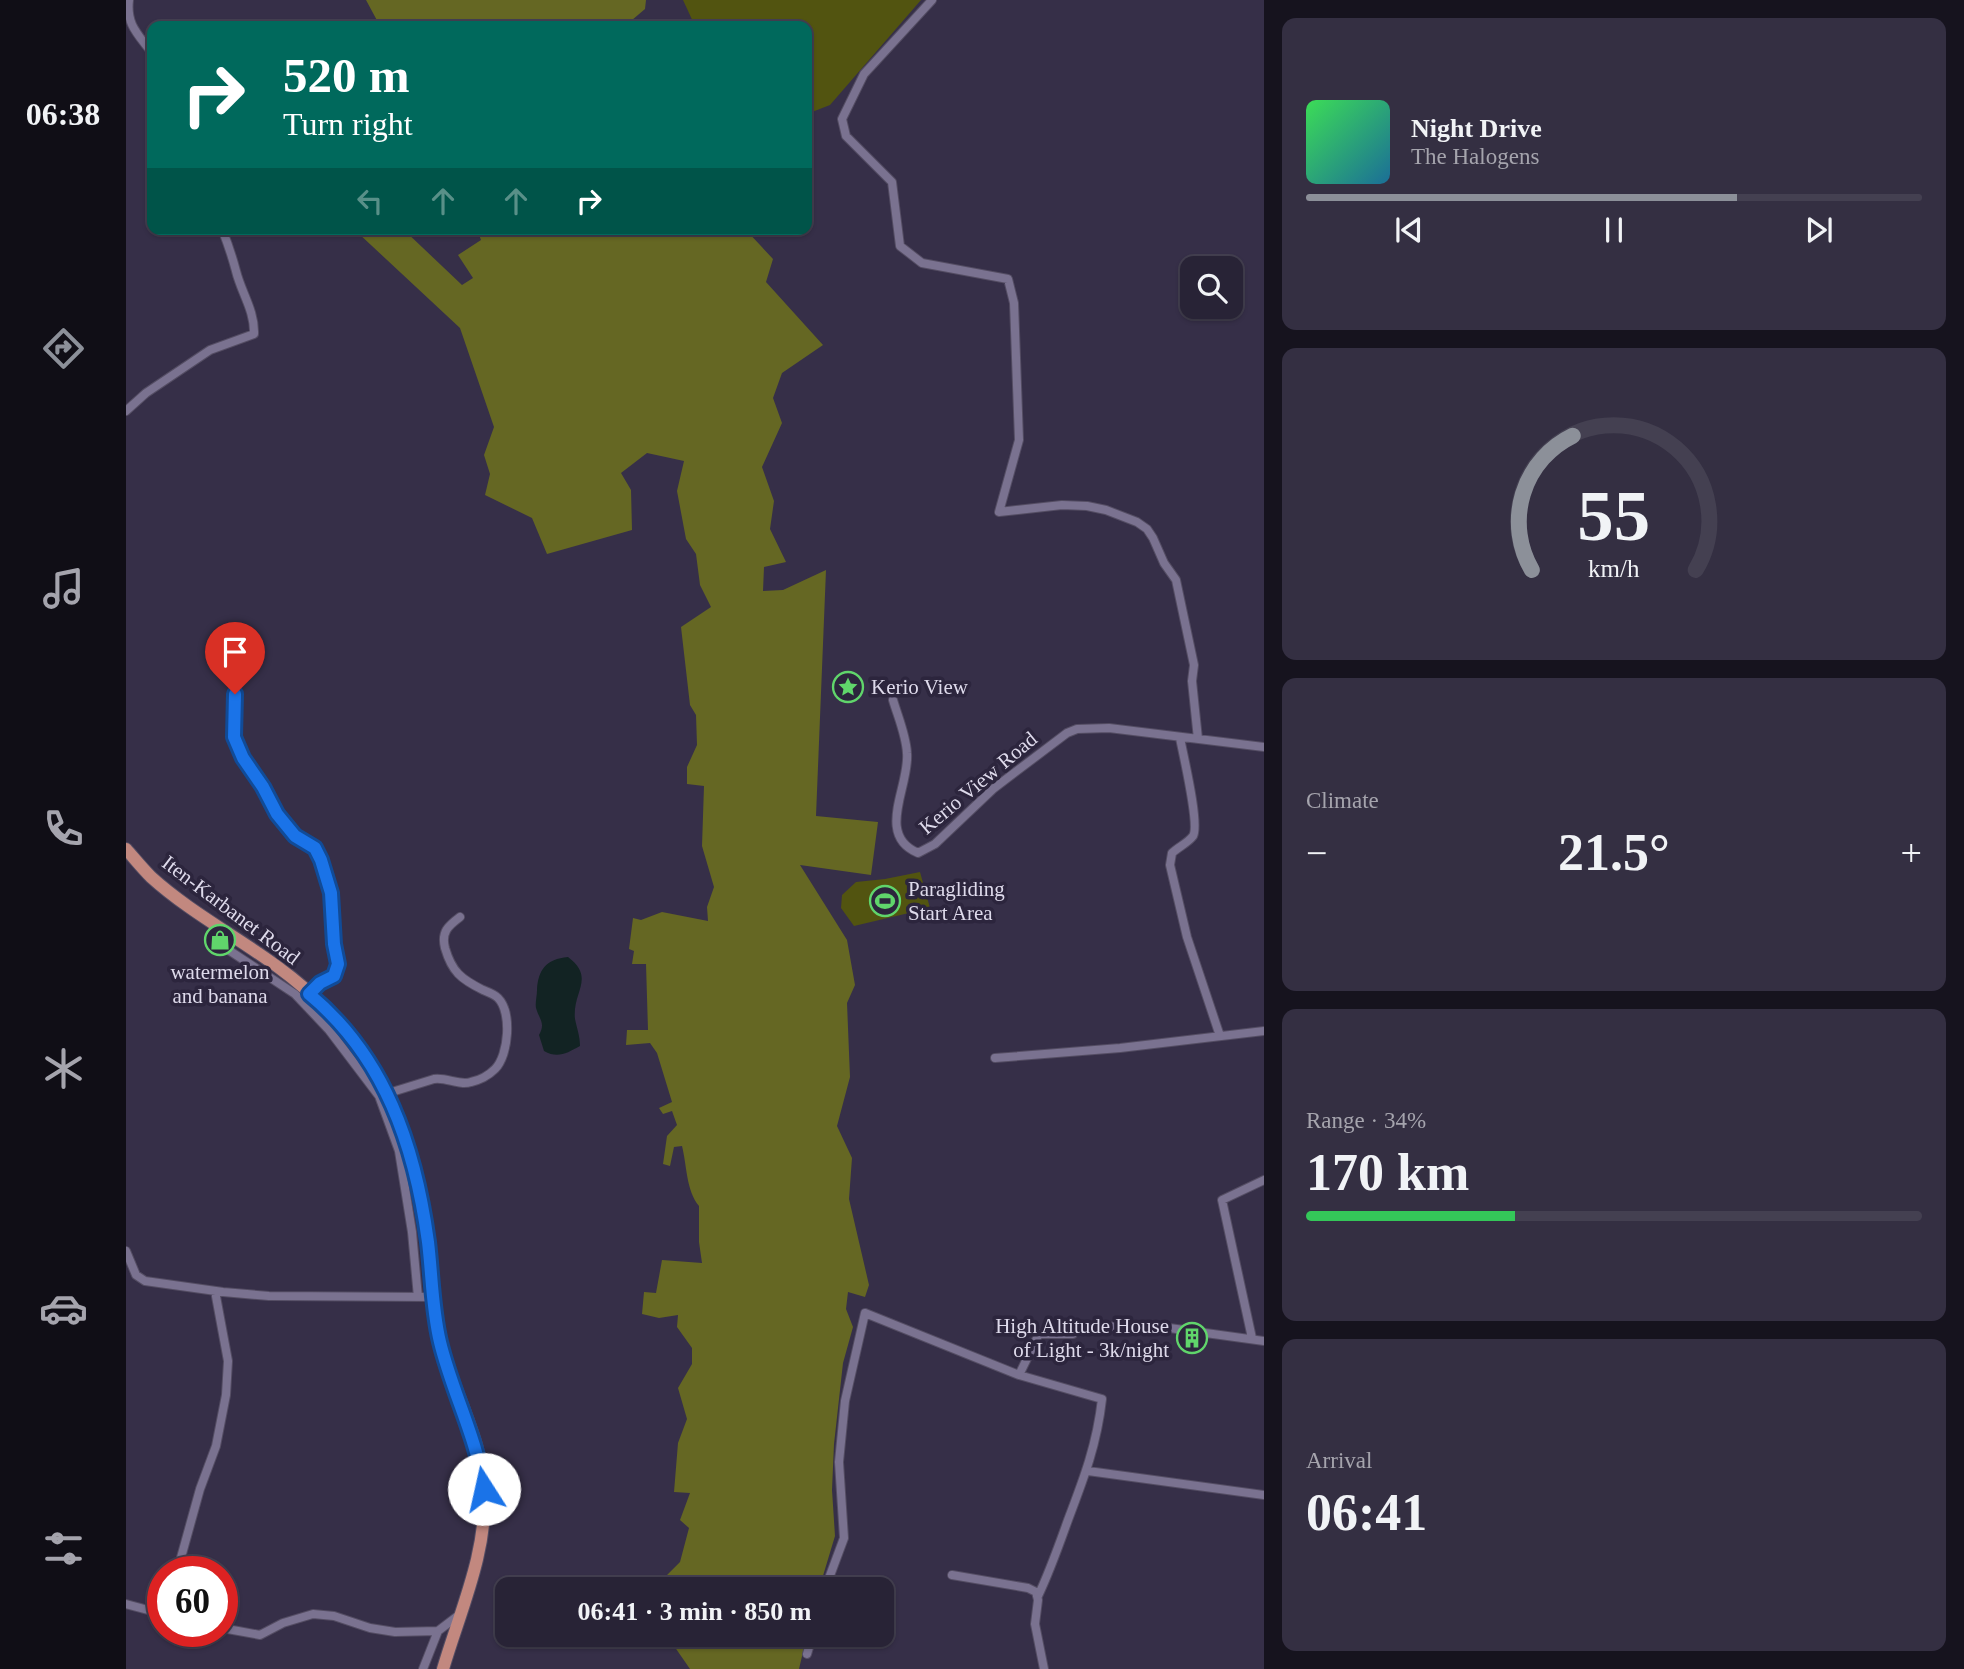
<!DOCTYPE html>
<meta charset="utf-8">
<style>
body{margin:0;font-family:"Times New Roman",serif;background:#342f42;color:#f1f3f6;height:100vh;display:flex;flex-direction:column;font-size:26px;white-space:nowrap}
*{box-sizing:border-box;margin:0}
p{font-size:23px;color:#a5a4ad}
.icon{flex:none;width:38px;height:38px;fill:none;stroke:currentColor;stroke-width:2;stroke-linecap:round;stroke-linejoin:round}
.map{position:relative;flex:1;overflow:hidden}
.drawer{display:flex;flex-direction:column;gap:18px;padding:18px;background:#16131e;width:700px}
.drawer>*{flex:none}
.top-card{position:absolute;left:21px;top:21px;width:665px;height:214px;border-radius:14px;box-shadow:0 2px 5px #0004,0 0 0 2px #444051;background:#00695c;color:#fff;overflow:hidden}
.buttons{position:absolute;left:1054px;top:256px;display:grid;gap:14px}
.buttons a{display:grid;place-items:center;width:63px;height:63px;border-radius:14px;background:#282336;box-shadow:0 2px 5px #0004,0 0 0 2px #444051;font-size:35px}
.speed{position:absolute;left:21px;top:1556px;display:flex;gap:14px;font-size:35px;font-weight:700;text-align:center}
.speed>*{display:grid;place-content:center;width:91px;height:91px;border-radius:50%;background:#282336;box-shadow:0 2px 5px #0004,0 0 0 2px #444051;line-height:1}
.speed .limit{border:10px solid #d22;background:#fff;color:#111}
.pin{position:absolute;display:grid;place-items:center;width:60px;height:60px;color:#fff;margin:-72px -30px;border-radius:50% 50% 50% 0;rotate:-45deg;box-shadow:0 0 7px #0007}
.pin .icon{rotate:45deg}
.me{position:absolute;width:77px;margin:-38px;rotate:350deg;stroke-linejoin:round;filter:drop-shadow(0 0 5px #0008)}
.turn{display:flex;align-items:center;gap:24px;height:147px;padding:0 21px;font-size:32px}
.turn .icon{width:91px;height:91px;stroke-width:2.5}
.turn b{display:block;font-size:49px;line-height:60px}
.lanes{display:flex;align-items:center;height:66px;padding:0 21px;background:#0003;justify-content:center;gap:35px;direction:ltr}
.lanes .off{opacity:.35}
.big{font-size:52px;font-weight:600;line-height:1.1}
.drawer .widget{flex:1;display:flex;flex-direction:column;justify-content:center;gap:10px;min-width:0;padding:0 24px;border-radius:14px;background:#342f42}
.drawer .dial{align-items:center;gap:0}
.dial svg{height:182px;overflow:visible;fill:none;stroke:#444051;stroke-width:7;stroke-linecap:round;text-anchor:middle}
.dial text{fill:#f1f3f6;stroke:none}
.song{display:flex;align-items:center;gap:21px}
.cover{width:84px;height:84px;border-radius:10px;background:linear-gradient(135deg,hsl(130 70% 55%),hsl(200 70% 35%))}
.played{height:7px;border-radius:4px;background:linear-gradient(90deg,#8c9099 70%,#444051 70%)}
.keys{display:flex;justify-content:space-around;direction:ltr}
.heat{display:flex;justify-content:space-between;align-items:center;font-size:38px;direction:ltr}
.charge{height:10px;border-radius:5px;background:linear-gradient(90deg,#34c759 34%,#444051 0)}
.trip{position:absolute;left:369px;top:1577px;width:399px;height:70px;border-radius:14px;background:#282336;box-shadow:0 2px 5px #0004,0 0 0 2px #444051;font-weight:600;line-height:70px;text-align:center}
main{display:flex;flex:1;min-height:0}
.dock{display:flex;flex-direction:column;width:126px;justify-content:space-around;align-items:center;background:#100e16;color:#a5a4ad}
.dock .icon{width:49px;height:49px}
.dock .current{color:#8c9099}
.dock b{font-size:32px;color:#f1f3f6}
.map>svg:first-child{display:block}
</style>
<main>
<nav class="dock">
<b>06:38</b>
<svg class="icon current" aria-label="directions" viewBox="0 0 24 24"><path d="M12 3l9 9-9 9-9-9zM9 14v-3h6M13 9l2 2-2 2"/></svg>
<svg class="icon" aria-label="music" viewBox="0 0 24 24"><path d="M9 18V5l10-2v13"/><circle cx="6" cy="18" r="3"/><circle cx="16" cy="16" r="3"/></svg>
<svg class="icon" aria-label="phone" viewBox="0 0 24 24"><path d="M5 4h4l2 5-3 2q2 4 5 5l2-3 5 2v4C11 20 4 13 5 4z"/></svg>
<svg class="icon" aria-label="climate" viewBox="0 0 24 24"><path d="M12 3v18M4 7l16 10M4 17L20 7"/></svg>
<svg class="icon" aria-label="car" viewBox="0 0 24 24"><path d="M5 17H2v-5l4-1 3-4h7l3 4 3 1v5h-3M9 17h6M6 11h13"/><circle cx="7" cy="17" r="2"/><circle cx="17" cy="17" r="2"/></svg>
<svg class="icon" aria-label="filters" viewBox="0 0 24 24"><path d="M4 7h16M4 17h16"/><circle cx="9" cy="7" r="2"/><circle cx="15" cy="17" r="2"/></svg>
</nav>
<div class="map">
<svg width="1138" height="1669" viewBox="0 0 1138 1669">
<rect width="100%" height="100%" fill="#362f48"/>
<path fill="#525410" d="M 557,0 L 795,0 L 704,105 L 681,114 L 681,26 L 569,26 Z
M 794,872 L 804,908 L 728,926 L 715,908 L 716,895 L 730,882 L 759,879 Z"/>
<path fill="#656723" d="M 240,0 L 520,0 L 519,9 L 499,26 L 254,26 Z
M 234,229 L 277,229 L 336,285 L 347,278 L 332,255 L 355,240 L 351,229 L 619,229 L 647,259 L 640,282 L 697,345 L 656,373 L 647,398 L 656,423 L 636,467 L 648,501 L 644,529 L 660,562 L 638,567 L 637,591 L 657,590 L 700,570 L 690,816 L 752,822 L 745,875 L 674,865 L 721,940 L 729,985 L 721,1003 L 724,1077 L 711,1126 L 726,1158 L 723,1199 L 743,1285 L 739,1297 L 722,1292 L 720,1309 L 727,1327 L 717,1363 L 708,1444 L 706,1490 L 709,1536 L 693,1589 L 526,1589 L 529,1576 L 541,1575 L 554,1562 L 563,1528 L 554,1520 L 564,1493 L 548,1492 L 552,1443 L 561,1419 L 552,1388 L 566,1364 L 566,1348 L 551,1327 L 552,1315 L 533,1318 L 516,1314 L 518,1292 L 530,1293 L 536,1260 L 576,1263 L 573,1242 L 573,1206 C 560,1190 561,1166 556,1146 L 548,1147 L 544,1166 L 537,1164 L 541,1136 L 551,1125 L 546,1111 L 537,1114 L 533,1108 L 546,1102 L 531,1053 L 524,1043 L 500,1045 L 501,1030 L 522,1030 L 520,964 L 506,964 L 508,951 L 503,949 L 507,918 L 515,920 L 536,912 L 582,921 L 581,907 L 588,887 L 576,846 L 578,786 L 561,784 L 561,767 L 571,745 L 570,715 L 564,705 L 555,627 L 585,607 L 574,585 L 570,554 L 560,539 L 551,491 L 558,461 L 521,453 L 495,473 L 505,490 L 506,530 L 421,554 L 406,518 L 359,495 L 364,474 L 358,455 L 368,427 L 334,328 L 231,232 Z
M 546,1635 L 546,1634 L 681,1635 L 673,1669 L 564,1669 L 546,1643 Z"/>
<path fill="#122323" d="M 442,957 C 470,978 446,992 449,1019 C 451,1029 454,1036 454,1046 C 441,1053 432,1059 418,1051 L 413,1035 C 420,1023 413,1019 410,1008 C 409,1003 411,996 411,990 C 412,970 420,959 442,957 Z"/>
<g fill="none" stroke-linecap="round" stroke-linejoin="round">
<g stroke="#544d63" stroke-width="10">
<path id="minor" d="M 3,0 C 0,25 12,34 26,53
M 806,0 L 738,74 L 716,119 L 720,136 L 766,182 L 774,246 L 796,263 L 882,279 L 888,303 L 893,440 L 873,512 L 936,505 L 961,506 L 980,510 L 1011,522 L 1021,529 L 1027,538 L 1038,563 L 1050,580 L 1068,665 L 1066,681 L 1072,739
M 0,411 L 20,393 L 84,350 L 128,334 C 129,311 115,292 110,271 C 106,256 102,244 96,229
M 109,694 L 108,737 L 117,758 L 137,787 L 151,814 L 169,836 L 189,848 L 195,860 L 205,893 L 208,944 L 212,964 L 208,976 L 194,983 L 183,994
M 767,700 C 772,717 780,735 781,753 C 784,786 749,835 792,853 L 809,844 L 867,789 L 941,733 L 951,729 L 983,728 L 1138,747
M 1054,738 C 1057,754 1074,825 1067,836 C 1062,843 1052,847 1046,853 L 1044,865 L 1061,937 L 1094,1036
M 86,939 L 169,994 L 203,1030 L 253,1096 L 308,1079 C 321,1077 333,1086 345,1082 C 354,1080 363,1075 369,1069 C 383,1055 386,1012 372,998 C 368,994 362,992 357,990 C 335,979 326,972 319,948 C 315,932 322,926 334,917
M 869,1058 L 994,1048 L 1138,1031
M 253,1096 L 273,1151 L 286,1232 L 292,1297
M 0,1251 L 10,1275 L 19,1281 L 97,1292 L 143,1296 L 306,1297
M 1126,1338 L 1096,1200 L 1138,1180
M 893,1375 L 913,1334 L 947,1334 L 950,1327 L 1029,1326 L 1138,1341
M 962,1471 L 1138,1495
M 51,1572 L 74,1489 L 90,1446 L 100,1395 L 102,1361 L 89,1291
M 826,1575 L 902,1588 L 910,1592 L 912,1600 L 909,1624 L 918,1669
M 699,1589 L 718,1538 L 713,1462 L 719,1401 L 739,1313 L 893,1375 L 976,1399 C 971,1444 958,1478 942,1520 C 933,1545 924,1571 912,1596
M 0,1604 L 37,1614
M 96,1628 L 134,1635 L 157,1623 L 187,1614 L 208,1616 L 244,1628 L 269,1632 L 312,1631
M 681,1654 L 687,1634
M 297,1669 L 312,1631 L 333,1615"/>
</g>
<g stroke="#544d63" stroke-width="14">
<path id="primary" d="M 0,849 C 8,858 16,868 25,877 C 78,925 148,954 198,1007 C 264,1076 291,1150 302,1244 C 306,1277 306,1311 315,1343 C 327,1392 356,1439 358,1490 C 362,1551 334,1611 317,1669"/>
</g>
<use href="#minor" stroke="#7a7290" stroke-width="8"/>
<use href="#primary" stroke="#c2887f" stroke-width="12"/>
</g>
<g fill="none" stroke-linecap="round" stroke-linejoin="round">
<g stroke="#114b97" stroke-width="18">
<path id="route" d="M 109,694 L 108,737 L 117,758 L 137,787 L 151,814 L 169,836 L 189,848 L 195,860 L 205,893 L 208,944 L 212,964 L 208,976 L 194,983 L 183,994 C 259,1057 289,1146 302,1242 C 306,1275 306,1309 314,1342 C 326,1392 351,1438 358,1489"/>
</g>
<use href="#route" stroke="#1a73e8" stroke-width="12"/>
</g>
<defs>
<g id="sight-ring" transform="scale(1.575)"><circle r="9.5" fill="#2c253d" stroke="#60d56b" stroke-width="1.5"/><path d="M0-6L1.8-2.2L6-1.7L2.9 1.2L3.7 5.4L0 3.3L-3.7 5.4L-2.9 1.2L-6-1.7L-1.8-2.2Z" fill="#60d56b"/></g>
<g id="stadium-ring" transform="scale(1.575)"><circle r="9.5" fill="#2c253d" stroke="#60d56b" stroke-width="1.5"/><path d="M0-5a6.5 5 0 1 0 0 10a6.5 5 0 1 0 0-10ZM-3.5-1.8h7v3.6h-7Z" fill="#60d56b"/></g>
<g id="shop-ring" transform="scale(1.575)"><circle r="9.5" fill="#2c253d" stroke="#60d56b" stroke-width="1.5"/><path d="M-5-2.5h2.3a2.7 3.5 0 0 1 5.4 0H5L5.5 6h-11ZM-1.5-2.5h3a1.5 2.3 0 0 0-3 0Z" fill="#60d56b"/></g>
<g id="building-ring" transform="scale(1.575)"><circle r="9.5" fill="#2c253d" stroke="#60d56b" stroke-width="1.5"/><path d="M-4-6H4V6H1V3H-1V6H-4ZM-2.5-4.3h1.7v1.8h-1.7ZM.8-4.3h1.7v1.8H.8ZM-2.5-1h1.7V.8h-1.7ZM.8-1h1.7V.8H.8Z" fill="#60d56b"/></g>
</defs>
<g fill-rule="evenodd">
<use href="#sight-ring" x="722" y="687"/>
<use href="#stadium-ring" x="759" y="901"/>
<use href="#shop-ring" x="94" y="940"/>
<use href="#building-ring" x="1066" y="1338"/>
</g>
<g text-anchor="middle" stroke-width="7" stroke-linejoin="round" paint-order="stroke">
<g font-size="21" fill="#dedaeb" stroke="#2c253d" text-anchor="start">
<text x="745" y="694">Kerio View</text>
<text x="782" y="896">Paragliding<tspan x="782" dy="24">Start Area</tspan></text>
<text x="94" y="979" text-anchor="middle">watermelon<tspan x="94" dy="24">and banana</tspan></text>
<text x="1043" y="1333" text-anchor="end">High Altitude House<tspan x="1043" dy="24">of Light - 3k/night</tspan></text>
</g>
<g font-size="21" fill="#dedaeb" stroke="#2c253d">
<text transform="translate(852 783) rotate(-40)" y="7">Kerio View Road</text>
<text transform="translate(105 910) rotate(37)" y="7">Iten-Karbanet Road</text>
</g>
</g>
</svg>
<div class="buttons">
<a><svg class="icon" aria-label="search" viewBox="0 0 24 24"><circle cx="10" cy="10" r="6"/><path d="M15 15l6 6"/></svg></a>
</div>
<div class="speed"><div class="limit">60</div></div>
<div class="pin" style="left:109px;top:694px;background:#d93025"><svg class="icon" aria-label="arrive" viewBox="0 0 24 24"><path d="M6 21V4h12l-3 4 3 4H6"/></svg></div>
<svg class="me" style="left:358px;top:1489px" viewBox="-20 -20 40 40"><circle r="19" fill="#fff"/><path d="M0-13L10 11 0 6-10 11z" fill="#1a73e8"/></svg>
<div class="trip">06:41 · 3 min · 850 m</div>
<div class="top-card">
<div class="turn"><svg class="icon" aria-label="right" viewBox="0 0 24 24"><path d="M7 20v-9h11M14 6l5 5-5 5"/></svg><div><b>520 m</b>Turn right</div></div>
<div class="lanes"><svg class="icon off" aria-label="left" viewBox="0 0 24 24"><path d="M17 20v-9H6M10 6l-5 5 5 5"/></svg><svg class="icon off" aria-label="ahead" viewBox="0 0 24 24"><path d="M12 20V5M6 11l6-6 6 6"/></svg><svg class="icon off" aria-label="ahead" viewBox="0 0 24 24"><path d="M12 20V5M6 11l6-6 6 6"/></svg><svg class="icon" aria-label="right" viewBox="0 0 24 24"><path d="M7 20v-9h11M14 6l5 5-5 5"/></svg></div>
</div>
</div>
<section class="drawer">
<div class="widget">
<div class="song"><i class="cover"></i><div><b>Night Drive</b><p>The Halogens</p></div></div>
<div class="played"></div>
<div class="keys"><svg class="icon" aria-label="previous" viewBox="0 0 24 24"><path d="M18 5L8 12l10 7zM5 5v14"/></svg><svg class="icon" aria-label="pause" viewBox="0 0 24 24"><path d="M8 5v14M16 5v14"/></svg><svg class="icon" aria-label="next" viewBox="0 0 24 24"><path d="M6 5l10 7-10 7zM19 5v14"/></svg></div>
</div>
<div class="widget dial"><svg viewBox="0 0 100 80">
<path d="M14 69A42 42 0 1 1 86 69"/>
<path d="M14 69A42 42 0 0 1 32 10" stroke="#8c9099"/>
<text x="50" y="56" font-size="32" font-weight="700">55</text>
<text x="50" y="72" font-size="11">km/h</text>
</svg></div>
<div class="widget"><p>Climate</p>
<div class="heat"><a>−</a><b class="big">21.5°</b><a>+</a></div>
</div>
<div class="widget"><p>Range · 34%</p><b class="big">170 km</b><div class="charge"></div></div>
<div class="widget"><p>Arrival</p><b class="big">06:41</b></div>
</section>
</main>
